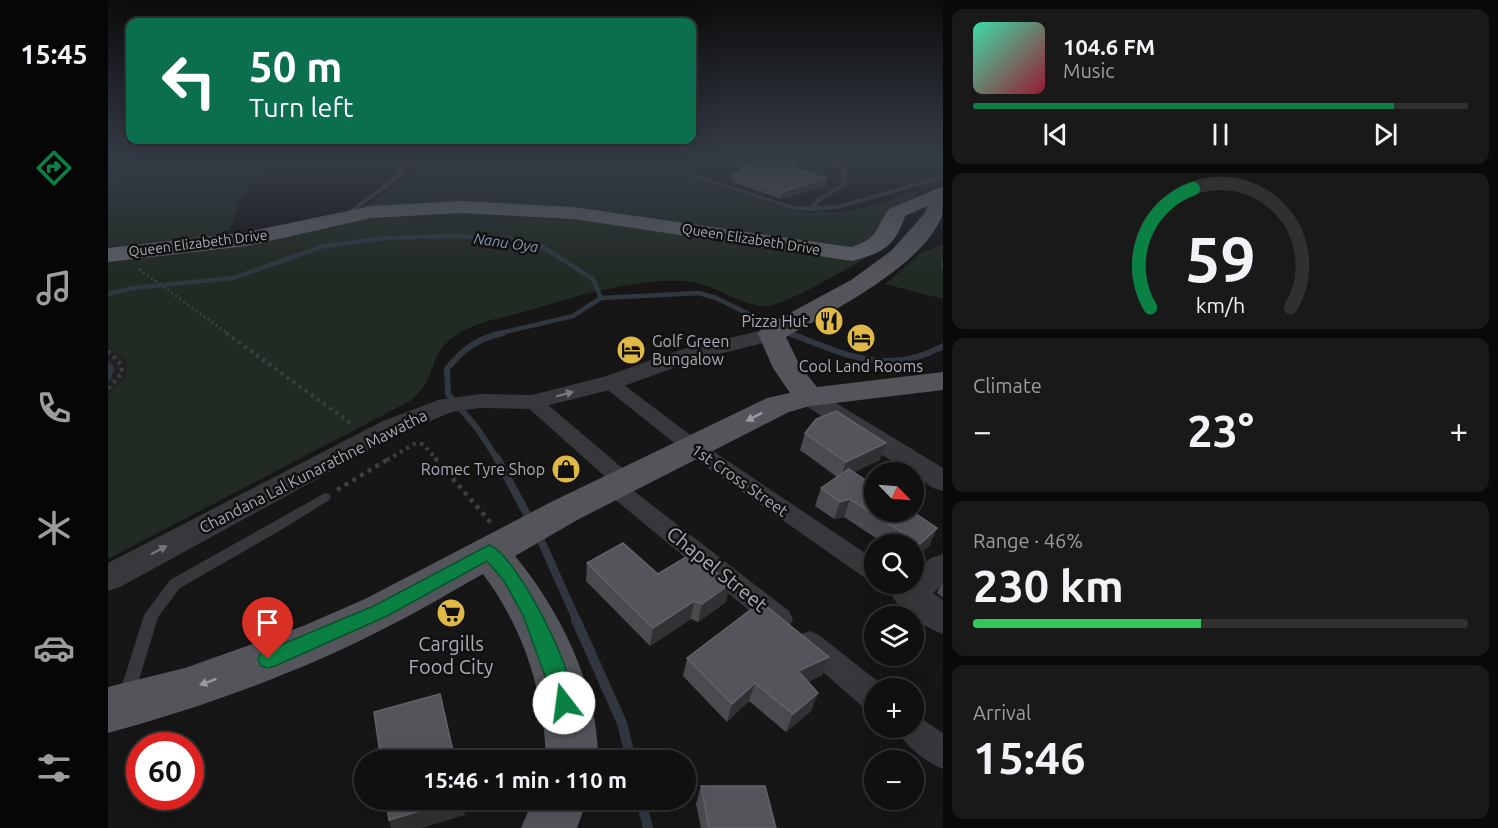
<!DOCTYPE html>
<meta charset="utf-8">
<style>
body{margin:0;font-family:Ubuntu,sans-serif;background:#19191a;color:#f1f3f6;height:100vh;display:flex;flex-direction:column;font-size:22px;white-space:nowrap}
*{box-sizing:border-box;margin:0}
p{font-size:20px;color:#9c9d9f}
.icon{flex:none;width:33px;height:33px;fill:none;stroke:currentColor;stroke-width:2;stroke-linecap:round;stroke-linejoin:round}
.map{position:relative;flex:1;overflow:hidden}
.sheet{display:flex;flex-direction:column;gap:9px;padding:9px;background:#090909;width:555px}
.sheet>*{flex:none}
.hud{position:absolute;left:18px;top:18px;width:570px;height:126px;border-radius:12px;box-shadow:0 6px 24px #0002,0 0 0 2px #303031;background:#0b6e4f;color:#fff;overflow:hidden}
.needle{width:39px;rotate:115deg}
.buttons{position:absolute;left:756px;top:462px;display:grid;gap:12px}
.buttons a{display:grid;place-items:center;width:60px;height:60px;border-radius:50%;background:#101011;box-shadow:0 6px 24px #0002,0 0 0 2px #303031;font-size:30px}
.speed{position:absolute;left:18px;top:732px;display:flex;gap:12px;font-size:30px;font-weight:700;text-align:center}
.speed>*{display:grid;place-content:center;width:78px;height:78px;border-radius:50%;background:#101011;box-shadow:0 6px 24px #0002,0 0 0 2px #303031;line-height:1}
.speed .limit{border:9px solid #d22;background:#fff;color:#111}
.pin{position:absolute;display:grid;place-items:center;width:51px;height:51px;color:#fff;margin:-62px -26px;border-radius:50% 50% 50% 0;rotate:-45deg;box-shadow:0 0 6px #0007}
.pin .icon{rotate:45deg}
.me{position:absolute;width:66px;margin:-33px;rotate:345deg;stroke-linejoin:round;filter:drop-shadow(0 0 4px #0008)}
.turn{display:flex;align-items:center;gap:21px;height:126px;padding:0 24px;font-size:27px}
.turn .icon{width:78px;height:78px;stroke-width:2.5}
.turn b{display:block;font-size:42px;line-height:51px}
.big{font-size:45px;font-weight:700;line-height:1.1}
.sheet .tile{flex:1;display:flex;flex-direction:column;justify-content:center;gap:9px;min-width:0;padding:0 21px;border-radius:12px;background:#19191a}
.sheet .dial{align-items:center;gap:0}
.dial svg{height:156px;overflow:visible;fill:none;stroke:#303031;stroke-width:7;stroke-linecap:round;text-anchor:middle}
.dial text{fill:#f1f3f6;stroke:none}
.song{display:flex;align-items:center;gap:18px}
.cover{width:72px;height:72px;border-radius:9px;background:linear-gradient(135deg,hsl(160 70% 55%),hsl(350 70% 35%))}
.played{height:6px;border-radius:3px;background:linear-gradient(90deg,#0b8043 85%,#303031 85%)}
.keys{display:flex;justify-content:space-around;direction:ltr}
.heat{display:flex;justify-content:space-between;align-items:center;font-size:33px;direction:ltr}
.charge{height:9px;border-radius:4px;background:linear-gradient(90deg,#34c759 46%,#303031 0)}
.trip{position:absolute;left:246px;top:750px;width:342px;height:60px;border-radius:30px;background:#101011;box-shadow:0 6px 24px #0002,0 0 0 2px #303031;font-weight:700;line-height:60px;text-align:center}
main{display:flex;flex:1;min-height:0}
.tabs{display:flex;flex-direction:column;width:108px;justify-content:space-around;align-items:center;background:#060607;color:#9c9d9f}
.tabs .icon{width:42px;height:42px}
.tabs .selected{color:#0b8043}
.tabs b{font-size:27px;color:#f1f3f6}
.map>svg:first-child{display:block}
</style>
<main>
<nav class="tabs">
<b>15:45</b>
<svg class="icon selected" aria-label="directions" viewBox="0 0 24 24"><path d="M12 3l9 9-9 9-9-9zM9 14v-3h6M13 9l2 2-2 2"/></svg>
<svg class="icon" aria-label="music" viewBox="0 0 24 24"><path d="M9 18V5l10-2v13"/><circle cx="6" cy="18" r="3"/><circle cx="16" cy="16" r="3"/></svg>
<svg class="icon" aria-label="phone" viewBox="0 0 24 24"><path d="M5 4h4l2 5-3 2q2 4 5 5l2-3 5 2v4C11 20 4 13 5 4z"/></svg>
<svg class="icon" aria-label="climate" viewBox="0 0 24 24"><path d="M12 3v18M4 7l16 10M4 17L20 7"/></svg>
<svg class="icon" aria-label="car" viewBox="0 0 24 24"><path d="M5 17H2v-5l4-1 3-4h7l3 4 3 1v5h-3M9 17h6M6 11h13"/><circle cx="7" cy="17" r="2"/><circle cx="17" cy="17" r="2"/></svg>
<svg class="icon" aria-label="filters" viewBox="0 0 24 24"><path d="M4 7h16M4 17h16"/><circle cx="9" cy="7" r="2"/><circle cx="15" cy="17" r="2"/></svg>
</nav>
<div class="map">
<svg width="835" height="828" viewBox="0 0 835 828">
<rect width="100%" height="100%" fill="#161617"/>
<path fill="#222224" d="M 0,345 L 19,361 L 18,377 L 0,394 Z"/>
<path fill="#222a24" d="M 0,159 L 176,159 C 160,168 142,179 134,197 C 127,210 128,226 115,235 L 0,253 Z
M 322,159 L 510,159 L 585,178 L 691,212 L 731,212 L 769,205 L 811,191 L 795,204 L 767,237 L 753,248 L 758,258 C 739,269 680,303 661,306 C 639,309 608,285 584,282 C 533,275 463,298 415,312 C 393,318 369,322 350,334 C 316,355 333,377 302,401 L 0,559 L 0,394 L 18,377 L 19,361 L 0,345 L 0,260 L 250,211 L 290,185 Z
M 835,244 L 835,299 L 777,284 L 813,253 Z"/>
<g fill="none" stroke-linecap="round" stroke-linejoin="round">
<path stroke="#30373f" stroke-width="4" d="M 345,236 L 349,236"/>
<path stroke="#30373f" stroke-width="4.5" d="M 835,263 L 835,268
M 0,294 L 25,288 L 125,278 L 216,246 L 279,238 L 348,236 L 399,239 L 433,246 L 485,279 L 493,298
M 493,298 L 591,293 L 608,298 L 667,327
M 677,331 L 685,334
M 388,334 L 465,316 L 493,298"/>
<path stroke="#30373f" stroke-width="6" d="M 681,333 C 735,354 780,377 835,346
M 0,365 L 3,368 L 0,378
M 390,460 L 369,428 L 340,394 L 339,369 C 354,350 370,338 395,333"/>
<path stroke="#30373f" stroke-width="8" d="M 389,458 L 422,520
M 430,534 L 469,621"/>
<path stroke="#30373f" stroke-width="10" d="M 468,620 L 514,723 L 523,760
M 533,800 L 540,828"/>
<path stroke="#3d3f43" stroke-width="3" stroke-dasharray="2 3" stroke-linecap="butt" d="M 31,269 L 120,334"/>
<path stroke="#3d3f43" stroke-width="4" stroke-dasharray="3 4.5" stroke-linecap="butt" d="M 118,333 L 245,425
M 0,351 L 13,364 L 14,373 L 0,389
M 279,460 L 306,444 L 315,444 L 329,460"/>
<path stroke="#3d3f43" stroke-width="4.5" stroke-dasharray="4 5" stroke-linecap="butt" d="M 327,458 L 383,523
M 229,490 L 282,458"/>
<path fill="#37383c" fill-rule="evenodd" d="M 32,159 L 39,159 L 0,180 L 0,176 Z
M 302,159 L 308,159 L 289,180 L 236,219 L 232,219 L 232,217 L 285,178 Z
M 529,159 L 537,159 L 686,206 L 702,206 L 709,199 L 733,184 L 734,171 L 717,159 L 724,159 L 739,169 L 739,185 L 713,201 L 709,206 L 730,205 L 835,175 L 835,179 L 730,209 L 703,211 L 686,210 Z
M 217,493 L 221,494 L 223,497 L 221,500 L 178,527 L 72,588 L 50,617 L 25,700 L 19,702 L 13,700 L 11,695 L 36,615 L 62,580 Z"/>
<path fill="#37383c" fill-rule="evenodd" d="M 502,377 L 508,379 L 593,443 L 766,559 L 766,581 L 757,578 L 579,453 L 496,387 L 493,383 Z
M 425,396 L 432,398 L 525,477 L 528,482 L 522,488 L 681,611 L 685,619 L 681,627 L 671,630 L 661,627 L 498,492 L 495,487 L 502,481 L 418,406 L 415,402 Z
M 701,631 L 711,635 L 777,687 L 766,688 L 766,710 L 755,707 L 691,651 L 687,643 L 691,635 Z
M 806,714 L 835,733 L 835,769 C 818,762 795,745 789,728 L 806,728 Z"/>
<path fill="#37383c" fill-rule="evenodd" d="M 663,328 L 671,329 L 674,334 L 671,339 L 591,359 L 510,388 L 425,409 L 372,408 L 344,412 L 293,433 L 12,587 L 0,591 L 0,563 L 275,421 L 330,400 L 372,394 L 424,395 L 495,377 L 575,349 Z
M 701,390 L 710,392 L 835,468 L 835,491 L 825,488 L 806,475 L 806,472 L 801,472 L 692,402 L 689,397 L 692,392 Z
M 835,554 L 835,585 L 825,593 L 835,600 L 835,634 C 816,627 792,612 783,594 L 789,584 L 806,584 L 806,571 L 823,558 Z"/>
<path fill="#54555b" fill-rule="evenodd" d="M 835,188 C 835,196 835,208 834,216 C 814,267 724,311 678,337 L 692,366 L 709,387 L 835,372 L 835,390 L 702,406 L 681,412 L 471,519 L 407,556 C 452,610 491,689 490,760 L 438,760 C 436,692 416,629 375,574 C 346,590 317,608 287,623 C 196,671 98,706 0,733 L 0,687 L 77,668 L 195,626 L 257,599 L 445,501 L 659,398 L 682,393 L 665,368 L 650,334 L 654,328 L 743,280 L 783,251 L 816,214 L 827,189 Z
M 425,800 L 479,800 L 469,828 L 413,828 Z"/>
<path fill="#5c5d64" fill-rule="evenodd" d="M 835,186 L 835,199 L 797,216 C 787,247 774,253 744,261 L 466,219 L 353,213 L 263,218 L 139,246 L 0,262 L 0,248 L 139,232 L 263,206 L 353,201 L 466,207 L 743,247 C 771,238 766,230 781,209 Z"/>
</g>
<path fill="#4a4a4f" d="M 633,166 L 689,169 L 718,178 L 717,186 L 673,199 L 624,182 L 625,174 L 632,173 Z
M 697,433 L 772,460 L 746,472 L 829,528 L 821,546 L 806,560 L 806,544 L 777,544 L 736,517 L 726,519 L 707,506 L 713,488 L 729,477 L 692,450 Z
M 479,563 L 550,574 L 618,602 L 590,622 L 583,619 L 542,646 L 478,581 Z
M 835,581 L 835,598 L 829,593 Z
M 721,657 L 714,675 L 700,682 L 710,693 L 703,711 L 678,732 L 641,701 L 619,722 L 575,676 L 579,658 Z
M 593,786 L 668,828 L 593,828 L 588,804 Z"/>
<path fill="#313134" d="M 718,178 L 717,186 L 673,199 L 674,192 Z
M 778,443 L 772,460 L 732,479 L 738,462 Z
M 742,499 L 736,517 L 726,519 L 732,502 Z
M 829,528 L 821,546 L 806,560 L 806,558 L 812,544 Z
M 622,584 L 618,602 L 590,622 L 594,604 Z
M 586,601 L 583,619 L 542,646 L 545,628 Z
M 721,657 L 714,675 L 684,689 L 690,671 Z
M 647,683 L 641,701 L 619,722 L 624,704 Z
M 710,693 L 703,711 L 678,732 L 685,714 Z
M 349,800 L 356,800 L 357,815 L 314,828 L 283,828 L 281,820 Z"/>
<path fill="#54555a" stroke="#626268" stroke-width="1.5" d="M 659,159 L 683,159 L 689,169 L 718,178 L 674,192 L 625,174 L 644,169 L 633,166 Z
M 728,411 L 778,443 L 738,462 L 697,433 L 708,419 Z
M 741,469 L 766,486 L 766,512 L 805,512 L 829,528 L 812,544 L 742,499 L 732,502 L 713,488 Z
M 515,543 L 550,574 L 585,553 L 622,584 L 594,604 L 586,601 L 545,628 L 479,563 Z
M 653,602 L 721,657 L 690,671 L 710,693 L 685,714 L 647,683 L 624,704 L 579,658 Z
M 332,694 L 347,760 L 273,760 L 266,712 Z
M 593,786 L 657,786 L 668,828 L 601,828 Z
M 278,800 L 349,800 L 281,820 Z"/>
<defs><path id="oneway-solid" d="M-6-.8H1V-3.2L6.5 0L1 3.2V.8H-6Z" transform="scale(1.5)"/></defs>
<g fill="#76787f">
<use href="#oneway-solid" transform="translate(457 394) rotate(-15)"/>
<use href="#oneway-solid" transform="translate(51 550) rotate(-28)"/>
</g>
<g fill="#989ba4">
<use href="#oneway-solid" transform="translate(646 417) rotate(153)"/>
<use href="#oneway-solid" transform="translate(100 682) rotate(160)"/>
</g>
<linearGradient id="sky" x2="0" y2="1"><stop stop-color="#0c0c0d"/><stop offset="0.58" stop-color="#363c47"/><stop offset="1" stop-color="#363c47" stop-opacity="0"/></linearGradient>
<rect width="835" height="275" fill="url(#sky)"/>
<path fill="#0b8043" stroke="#07532c" stroke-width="1.5" d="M 381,545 C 409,554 475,685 464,709 L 456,712 L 449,709 L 415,615 L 396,581 L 379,561 L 279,616 L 167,666 L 160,668 L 153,666 L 150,659 L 153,653 L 266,606 Z"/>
<defs>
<g id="restaurant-disc" transform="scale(1.5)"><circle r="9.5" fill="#dfb846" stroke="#111112"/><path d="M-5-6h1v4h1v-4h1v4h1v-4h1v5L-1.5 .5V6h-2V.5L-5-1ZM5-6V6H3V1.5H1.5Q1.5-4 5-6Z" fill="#111"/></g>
<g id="hotel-disc" transform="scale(1.5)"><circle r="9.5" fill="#dfb846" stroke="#111112"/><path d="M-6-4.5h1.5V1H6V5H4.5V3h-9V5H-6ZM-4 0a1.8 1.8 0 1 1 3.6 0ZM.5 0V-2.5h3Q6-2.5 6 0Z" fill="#111"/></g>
<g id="shop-disc" transform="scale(1.5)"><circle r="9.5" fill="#dfb846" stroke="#111112"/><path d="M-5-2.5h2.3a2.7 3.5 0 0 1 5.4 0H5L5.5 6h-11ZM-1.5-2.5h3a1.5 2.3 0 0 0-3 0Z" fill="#111"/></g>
<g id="supermarket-disc" transform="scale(1.5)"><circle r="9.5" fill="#dfb846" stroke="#111112"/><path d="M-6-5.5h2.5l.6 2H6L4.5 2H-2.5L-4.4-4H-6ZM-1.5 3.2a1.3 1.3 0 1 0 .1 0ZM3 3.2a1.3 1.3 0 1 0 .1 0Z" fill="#111"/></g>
</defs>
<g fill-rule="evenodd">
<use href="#restaurant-disc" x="721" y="321"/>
<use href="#hotel-disc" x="753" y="338"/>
<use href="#hotel-disc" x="523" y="350"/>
<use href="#shop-disc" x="458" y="469"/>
<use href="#supermarket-disc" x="343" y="613"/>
</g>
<g text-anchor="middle" stroke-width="5" stroke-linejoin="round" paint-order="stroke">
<g font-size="14" fill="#a9acb6" stroke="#111112">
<text transform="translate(643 239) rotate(9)" y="5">Queen Elizabeth Drive</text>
<text transform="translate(90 243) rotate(-7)" y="5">Queen Elizabeth Drive</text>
</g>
<g font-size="15" font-style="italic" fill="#8497ae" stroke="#111112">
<text transform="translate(398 243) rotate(8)" y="5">Nanu Oya</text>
</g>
<g font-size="16" fill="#a9acb6" stroke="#111112" text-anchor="end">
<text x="700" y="327">Pizza Hut</text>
<text x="544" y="347" text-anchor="start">Golf Green<tspan x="544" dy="18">Bungalow</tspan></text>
<text x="753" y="372" text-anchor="middle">Cool Land Rooms</text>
<text x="437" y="475">Romec Tyre Shop</text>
</g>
<g font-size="16" fill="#a9acb6" stroke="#111112">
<text transform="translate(205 471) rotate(-27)" y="6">Chandana Lal Kunarathne Mawatha</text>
<text transform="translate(632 480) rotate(35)" y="6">1st Cross Street</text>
</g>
<g font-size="20" fill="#a9acb6" stroke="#111112">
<text transform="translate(609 569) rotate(39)" y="7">Chapel Street</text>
</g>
<g font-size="20" fill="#a9acb6" stroke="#111112">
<text x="343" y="651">Cargills<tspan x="343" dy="23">Food City</tspan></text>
</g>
</g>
</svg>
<div class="buttons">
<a><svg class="needle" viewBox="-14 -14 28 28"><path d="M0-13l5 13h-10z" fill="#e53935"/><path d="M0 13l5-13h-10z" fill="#9c9d9f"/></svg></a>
<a><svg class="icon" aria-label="search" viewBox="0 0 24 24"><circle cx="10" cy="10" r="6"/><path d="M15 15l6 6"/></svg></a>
<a><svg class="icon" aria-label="layers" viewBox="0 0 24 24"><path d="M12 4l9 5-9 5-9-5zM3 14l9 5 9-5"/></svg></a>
<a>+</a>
<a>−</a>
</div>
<div class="speed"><div class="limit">60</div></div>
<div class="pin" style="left:160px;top:659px;background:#d93025"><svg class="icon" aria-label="arrive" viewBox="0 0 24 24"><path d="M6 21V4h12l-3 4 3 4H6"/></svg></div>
<svg class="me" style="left:456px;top:703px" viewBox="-20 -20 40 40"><circle r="19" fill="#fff"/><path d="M0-13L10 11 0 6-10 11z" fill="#0b8043"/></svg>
<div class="trip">15:46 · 1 min · 110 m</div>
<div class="hud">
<div class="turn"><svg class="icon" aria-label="left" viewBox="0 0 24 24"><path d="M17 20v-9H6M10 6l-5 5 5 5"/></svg><div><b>50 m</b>Turn left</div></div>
</div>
</div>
<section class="sheet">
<div class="tile">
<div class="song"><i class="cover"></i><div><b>104.6 FM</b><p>Music</p></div></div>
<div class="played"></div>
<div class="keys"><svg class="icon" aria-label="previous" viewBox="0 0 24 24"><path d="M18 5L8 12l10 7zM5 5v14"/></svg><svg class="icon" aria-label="pause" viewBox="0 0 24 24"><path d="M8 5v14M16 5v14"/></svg><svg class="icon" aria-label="next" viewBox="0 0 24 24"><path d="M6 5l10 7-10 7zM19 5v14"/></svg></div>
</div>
<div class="tile dial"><svg viewBox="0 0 100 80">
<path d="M14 69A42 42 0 1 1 86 69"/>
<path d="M14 69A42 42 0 0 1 36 8" stroke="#0b8043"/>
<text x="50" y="56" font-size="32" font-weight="700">59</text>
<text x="50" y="72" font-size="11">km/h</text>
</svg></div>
<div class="tile"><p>Climate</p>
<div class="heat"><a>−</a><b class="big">23°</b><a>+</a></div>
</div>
<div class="tile"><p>Range · 46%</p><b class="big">230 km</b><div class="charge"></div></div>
<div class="tile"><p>Arrival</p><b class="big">15:46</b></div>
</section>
</main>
